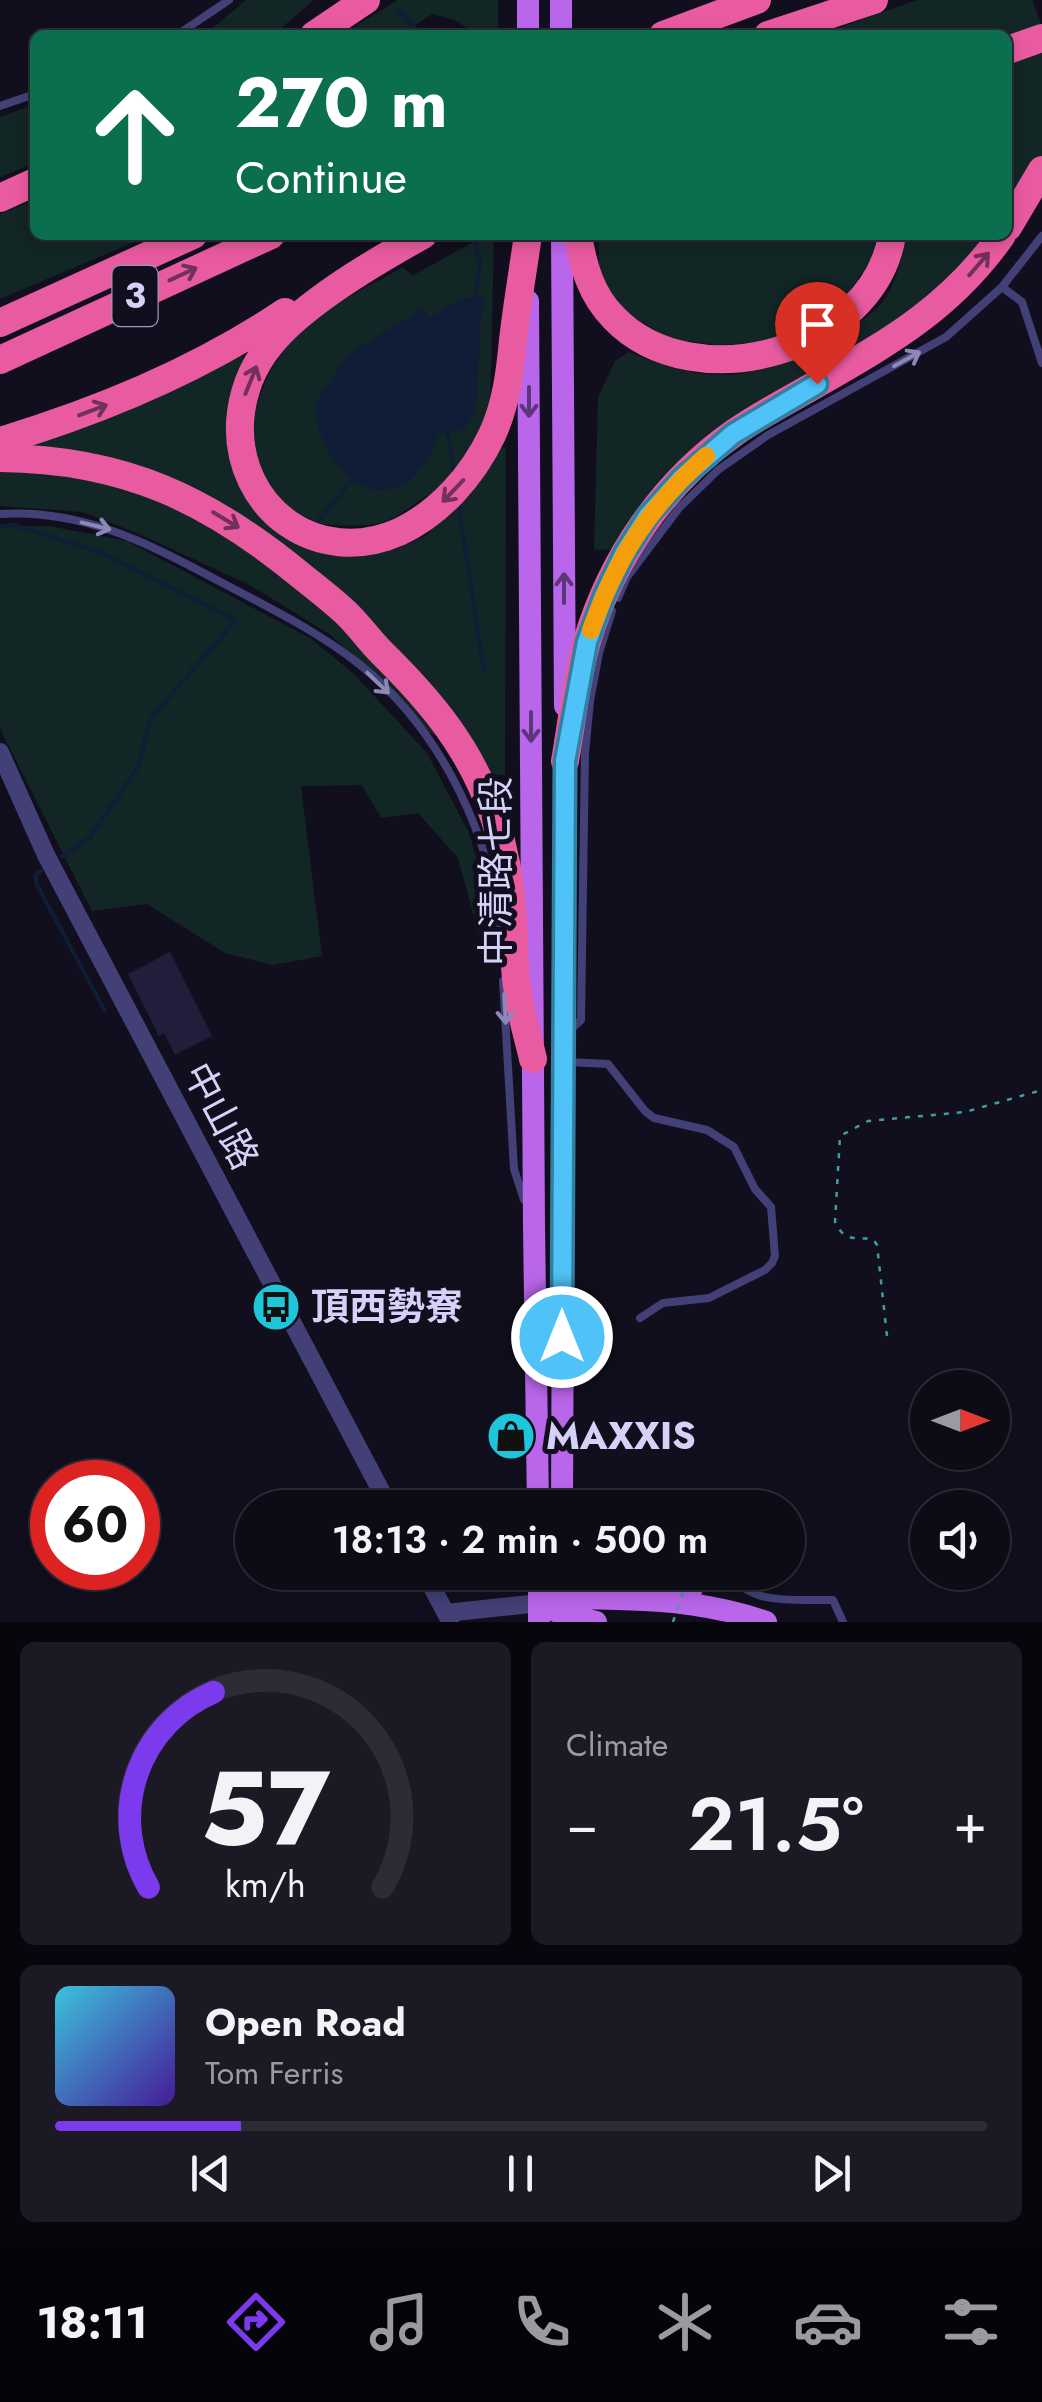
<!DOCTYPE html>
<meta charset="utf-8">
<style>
body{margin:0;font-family:Jost,"Noto Sans TC",sans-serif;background:#1b1923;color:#f1f3f6;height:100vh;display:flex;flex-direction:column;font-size:38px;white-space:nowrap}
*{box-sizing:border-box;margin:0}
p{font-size:32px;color:#9a9ba1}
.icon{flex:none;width:55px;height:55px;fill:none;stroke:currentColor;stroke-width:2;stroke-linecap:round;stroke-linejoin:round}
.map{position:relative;height:1622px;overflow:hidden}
.drawer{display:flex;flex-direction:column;gap:20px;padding:20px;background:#07060c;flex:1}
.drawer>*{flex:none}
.top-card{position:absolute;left:30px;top:30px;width:982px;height:210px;border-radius:15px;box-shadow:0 5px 15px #0003,0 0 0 2px #2d2b35;background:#0b6e4f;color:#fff;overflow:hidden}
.needle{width:65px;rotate:90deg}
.buttons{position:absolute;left:910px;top:1370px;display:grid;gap:20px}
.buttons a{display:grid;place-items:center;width:100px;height:100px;border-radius:50%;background:#0d0b16;box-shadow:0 5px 15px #0003,0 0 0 2px #2d2b35;font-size:50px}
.speed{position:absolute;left:30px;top:1460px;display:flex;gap:20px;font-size:50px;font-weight:700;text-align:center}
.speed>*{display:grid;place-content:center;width:130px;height:130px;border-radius:50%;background:#0d0b16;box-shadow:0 5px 15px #0003,0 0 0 2px #2d2b35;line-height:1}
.speed .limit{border:15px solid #d22;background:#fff;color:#111}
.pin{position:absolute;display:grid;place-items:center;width:85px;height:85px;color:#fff;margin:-102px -42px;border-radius:50% 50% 50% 0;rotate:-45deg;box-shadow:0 0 10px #0007}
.pin .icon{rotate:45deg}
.me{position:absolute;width:110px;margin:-55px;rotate:0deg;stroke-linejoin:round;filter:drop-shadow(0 0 8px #0008)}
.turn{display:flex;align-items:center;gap:35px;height:210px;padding:0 40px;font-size:45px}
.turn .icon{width:130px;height:130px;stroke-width:2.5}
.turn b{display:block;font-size:70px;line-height:85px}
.big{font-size:75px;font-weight:600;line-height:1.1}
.drawer .card{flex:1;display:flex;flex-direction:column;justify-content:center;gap:15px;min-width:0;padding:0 35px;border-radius:15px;background:#1b1923}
.drawer .dial{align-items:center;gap:0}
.dial svg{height:260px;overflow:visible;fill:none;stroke:#2d2b35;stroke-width:7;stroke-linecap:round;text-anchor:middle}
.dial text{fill:#f1f3f6;stroke:none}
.song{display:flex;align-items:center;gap:30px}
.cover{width:120px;height:120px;border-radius:15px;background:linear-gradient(135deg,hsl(190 70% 55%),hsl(260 70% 35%))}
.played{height:10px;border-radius:5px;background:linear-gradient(90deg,#7c3aed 20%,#2d2b35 20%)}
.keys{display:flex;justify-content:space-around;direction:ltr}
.heat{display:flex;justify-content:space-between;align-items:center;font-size:55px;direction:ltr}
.drawer .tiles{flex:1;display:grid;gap:20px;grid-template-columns:1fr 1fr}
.card:last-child{grid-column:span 2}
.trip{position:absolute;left:235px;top:1490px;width:570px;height:100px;border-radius:50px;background:#0d0b16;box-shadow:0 5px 15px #0003,0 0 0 2px #2d2b35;font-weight:600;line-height:100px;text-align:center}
.tab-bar{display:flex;height:160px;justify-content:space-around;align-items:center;background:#050409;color:#9a9ba1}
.tab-bar .icon{width:70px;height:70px}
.tab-bar .selected{color:#7c3aed}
.tab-bar b{font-size:45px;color:#f1f3f6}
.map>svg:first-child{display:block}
</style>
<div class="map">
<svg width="1042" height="1622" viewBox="0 0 1042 1622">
<rect width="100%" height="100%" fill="#110f1d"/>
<path fill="#122625" d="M 246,0 L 314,0 L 273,35 L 204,35 Z
M 398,0 L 498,0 L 498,35 L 477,35 L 455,20 L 432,14 L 400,35 L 341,35 Z
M 917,0 L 1032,0 L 1042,26 L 1008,42 L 1008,35 L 818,35 Z
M 1042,51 L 1042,159 L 1008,211 L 1008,61 Z
M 35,104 L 35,163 L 0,177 L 0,117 Z
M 35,200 L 35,235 L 151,235 L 0,299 L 0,214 Z
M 486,235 L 494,235 L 490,413 C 479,433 459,469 444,484 C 437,491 427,496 419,501 C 409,508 397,517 386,521 C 370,527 349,526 332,525 C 286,520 250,475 253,428 C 256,396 272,362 294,338 C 323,307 367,288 403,267 L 412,276 Z
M 599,235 L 877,235 L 871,260 L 834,313 L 774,341 L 719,345 L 669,339 L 625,311 L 606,289 L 599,269 Z
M 906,235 L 991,235 L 904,322 L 765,399 L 615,549 L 594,550 L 598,397 L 615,361 L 629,352 C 659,364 685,374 718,375 C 767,377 844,341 879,306 C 895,290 902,257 906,235 Z
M 240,351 L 247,367 L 248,491 L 356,550 L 394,550 L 427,535 L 448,514 L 496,445 L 506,448 L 505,775 L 486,774 L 464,730 L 223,509 L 21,450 L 21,442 Z
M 0,468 L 61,470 L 166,497 L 251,551 L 327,612 L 443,737 L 425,731 L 331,635 L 248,584 L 137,533 L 82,512 L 0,506 Z
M 0,526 L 49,526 L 127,541 L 310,638 L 353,673 L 427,753 L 469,833 L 487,894 L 495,954 L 483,950 L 458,858 L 418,813 L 381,818 L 362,785 L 301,786 L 322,956 L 273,965 L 225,953 L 147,904 L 92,911 L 0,729 Z"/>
<path fill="#0f1d36" d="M 463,298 L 485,298 L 481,318 L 476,410 L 465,429 L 438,434 C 418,506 351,509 323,440 C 319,431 314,413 316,403 C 318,397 325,389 329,383 C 334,375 339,365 346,358 C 366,341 401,323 423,308 L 430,317 Z"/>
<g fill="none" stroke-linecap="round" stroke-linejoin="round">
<path stroke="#0f1d36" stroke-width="4" d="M 398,10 L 422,35
M 474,235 L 480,264 L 474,303
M 447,427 L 454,472
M 458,502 L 484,671
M 0,526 L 14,525 L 100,552 L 236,620 L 151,718 L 138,767 L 90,837 L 62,857
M 314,526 L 352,480
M 41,871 L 36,874 L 36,883 L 105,1011"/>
</g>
<path fill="#231d3c" d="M 170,952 L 212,1036 L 175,1055 L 164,1033 L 159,1036 L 128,974 Z"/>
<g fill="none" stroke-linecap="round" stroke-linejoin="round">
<path stroke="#3da19b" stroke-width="2.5" stroke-dasharray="5 8" stroke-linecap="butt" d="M 887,1336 L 877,1245 L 873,1239 C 852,1237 845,1242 835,1222 L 840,1136 L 868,1121 L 965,1112 L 1042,1090"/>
<path stroke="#424076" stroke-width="8" d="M 177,35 L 229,0
M 0,106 L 35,94
M 1002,287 L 1022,302 L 1042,363
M 0,514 C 81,509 146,542 215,579 C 264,605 316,630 359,664 C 441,729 494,839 501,942
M 618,598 L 627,577 L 679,508 L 718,470 L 768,435 L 946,337 L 1002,287 L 1042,236
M 503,981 L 514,1169 L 524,1200
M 571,1029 L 581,1020 L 585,753 L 590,701 L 599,653 L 612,611
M 568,1062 L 608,1064 L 645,1111 L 654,1118 L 707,1130 L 734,1147 L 755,1189 L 771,1207 L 775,1256 L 772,1263 L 765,1270 L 709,1298 L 663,1303 L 640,1318
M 749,1508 L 751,1493
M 734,1572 C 743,1607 804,1599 833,1600 L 843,1622"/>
<path stroke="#424076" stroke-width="18" d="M 0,752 L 46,855 L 390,1508
M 424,1572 L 450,1621
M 446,1613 L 539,1603"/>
<path stroke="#b966eb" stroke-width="22" d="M 528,35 L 528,0
M 561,35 L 561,0
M 562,235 L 565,706
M 528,301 L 534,1226 L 538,1508
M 562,1508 L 565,743
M 608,1572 L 691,1591
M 539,1603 C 566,1597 591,1598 618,1599 C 669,1600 717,1605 766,1622
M 539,1603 L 562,1614 L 596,1622
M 539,1622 L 539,1572"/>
<path stroke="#e95ba0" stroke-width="28" d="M 314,35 L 366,0
M 663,35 L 757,0
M 768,35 L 874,0
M 1008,50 L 1042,38
M 0,198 L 35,182
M 1008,227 L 1042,170
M 423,235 C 376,261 302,304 270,345 C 252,367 242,394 240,422 C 236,509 318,568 399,532 C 440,513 473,475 492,435 C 506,405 510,373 513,340 C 517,305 523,270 528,235
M 578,235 C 583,266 591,295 614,318 C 694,401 874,351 892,235
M 0,323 L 193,235
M 0,360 L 271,235
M 0,441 C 100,411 197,371 285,312
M 0,458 C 125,459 210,500 304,578 C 318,589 332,600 345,612 C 358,624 368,639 381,652 C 432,702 472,750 495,820 C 505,851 511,884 513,917 C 515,942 513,968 518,992 C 521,1015 528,1037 533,1059
M 565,761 C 572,722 576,680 587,641 C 612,558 663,483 734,433 C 761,414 791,399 820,382 C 893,340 952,306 1002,235"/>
<path stroke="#3da19b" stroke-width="2.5" stroke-dasharray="5 8" stroke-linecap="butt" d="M 673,1622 L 687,1580"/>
</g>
<defs><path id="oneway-shaft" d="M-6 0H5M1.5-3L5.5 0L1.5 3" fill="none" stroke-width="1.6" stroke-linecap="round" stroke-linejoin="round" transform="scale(2.5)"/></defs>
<g stroke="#723158">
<use href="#oneway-shaft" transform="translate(979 264) rotate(-49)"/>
<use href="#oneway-shaft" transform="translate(183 274) rotate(-25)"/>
<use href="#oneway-shaft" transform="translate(251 380) rotate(-68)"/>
<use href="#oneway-shaft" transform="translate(93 410) rotate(-21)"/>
<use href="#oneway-shaft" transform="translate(453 491) rotate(134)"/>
<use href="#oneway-shaft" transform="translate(226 520) rotate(31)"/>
</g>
<g stroke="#8c88b8">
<use href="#oneway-shaft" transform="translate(907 359) rotate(-29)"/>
<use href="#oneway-shaft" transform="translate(96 526) rotate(14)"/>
<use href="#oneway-shaft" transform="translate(378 683) rotate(44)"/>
<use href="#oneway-shaft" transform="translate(505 1009) rotate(87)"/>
</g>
<g stroke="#5d367a">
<use href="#oneway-shaft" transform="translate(529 402) rotate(90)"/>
<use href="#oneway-shaft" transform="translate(564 588) rotate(-90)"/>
<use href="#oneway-shaft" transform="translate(531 727) rotate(90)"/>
</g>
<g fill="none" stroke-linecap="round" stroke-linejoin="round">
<g stroke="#337fa1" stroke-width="25">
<path id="route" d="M 562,1337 L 565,761 L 587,642 L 604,596 L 624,554 L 648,516 L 682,478 L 733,434 L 817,384"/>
</g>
<use href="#route" stroke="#4fc3f7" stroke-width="18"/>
<path stroke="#f59e0b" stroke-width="18" d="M 591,630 C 617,557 648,508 706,456"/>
</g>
<defs>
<g id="bus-disc" transform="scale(2.5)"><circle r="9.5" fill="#1dc6d9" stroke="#110f1d"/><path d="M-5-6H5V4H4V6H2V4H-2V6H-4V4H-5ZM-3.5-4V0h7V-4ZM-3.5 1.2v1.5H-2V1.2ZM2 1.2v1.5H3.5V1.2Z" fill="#111"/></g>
<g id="shop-disc" transform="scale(2.5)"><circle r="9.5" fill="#1dc6d9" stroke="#110f1d"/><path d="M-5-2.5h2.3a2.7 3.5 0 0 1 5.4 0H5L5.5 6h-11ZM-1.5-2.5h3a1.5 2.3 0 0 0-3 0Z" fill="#111"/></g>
</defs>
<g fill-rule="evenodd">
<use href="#bus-disc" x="276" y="1307"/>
<use href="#shop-disc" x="511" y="1436"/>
</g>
<g text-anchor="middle" stroke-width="10" stroke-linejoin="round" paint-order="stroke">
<rect fill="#110f1d" stroke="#9a97b7" stroke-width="2.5" x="112.5" y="266" width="45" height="60" rx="8"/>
<g font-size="35" font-weight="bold" fill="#d5d1f9">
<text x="135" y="308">3</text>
</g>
<g font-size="38" fill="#d5d1f9" stroke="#110f1d">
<text transform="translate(496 871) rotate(-90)" y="13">中清路七段</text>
<text transform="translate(221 1116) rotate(62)" y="13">中山路</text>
</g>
<g font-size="38" font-weight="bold" fill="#d5d1f9" stroke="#110f1d" text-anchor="start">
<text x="311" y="1320">頂西勢寮</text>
<text x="546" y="1449">MAXXIS</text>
</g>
</g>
</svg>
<div class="buttons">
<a><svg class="needle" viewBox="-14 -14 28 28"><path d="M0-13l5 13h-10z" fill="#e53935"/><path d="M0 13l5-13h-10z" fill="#9a9ba1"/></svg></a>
<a><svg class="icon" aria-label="sound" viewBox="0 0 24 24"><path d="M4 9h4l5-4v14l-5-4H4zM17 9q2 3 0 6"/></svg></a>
</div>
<div class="speed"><div class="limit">60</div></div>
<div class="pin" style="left:817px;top:384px;background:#d93025"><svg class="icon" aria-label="arrive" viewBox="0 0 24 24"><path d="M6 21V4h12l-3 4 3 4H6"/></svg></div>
<svg class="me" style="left:562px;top:1337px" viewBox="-20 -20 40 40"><circle r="17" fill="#4fc3f7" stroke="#fff" stroke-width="3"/><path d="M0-11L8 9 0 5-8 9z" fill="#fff"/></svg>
<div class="trip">18:13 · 2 min · 500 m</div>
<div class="top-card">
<div class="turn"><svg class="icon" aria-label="ahead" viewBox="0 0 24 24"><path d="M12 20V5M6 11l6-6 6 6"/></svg><div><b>270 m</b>Continue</div></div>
</div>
</div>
<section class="drawer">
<div class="tiles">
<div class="card dial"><svg viewBox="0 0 100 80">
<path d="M14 69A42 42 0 1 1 86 69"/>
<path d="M14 69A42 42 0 0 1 34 9" stroke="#7c3aed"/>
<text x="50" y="56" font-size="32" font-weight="700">57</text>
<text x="50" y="72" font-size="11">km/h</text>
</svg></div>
<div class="card"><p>Climate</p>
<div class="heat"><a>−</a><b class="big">21.5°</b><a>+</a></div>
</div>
<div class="card">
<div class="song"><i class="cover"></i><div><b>Open Road</b><p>Tom Ferris</p></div></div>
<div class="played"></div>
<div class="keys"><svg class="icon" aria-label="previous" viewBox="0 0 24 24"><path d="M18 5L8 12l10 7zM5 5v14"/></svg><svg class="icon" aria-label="pause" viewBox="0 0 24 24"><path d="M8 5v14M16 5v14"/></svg><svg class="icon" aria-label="next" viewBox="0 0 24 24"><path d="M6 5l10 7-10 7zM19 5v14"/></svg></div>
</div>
</div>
</section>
<nav class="tab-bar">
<b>18:11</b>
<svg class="icon selected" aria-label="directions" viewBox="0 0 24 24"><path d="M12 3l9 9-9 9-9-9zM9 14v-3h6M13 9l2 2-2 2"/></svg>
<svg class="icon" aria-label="music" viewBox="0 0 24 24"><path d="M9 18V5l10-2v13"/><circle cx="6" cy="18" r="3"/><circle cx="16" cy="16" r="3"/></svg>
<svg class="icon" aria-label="phone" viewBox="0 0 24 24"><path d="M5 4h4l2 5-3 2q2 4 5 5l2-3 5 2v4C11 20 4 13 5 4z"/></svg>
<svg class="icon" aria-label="climate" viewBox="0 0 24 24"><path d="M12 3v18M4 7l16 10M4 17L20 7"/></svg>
<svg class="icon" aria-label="car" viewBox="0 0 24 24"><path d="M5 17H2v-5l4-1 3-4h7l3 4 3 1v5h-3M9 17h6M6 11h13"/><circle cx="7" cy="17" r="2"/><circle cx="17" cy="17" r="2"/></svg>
<svg class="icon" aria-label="filters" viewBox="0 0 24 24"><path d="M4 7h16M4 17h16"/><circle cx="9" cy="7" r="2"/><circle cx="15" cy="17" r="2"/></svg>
</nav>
